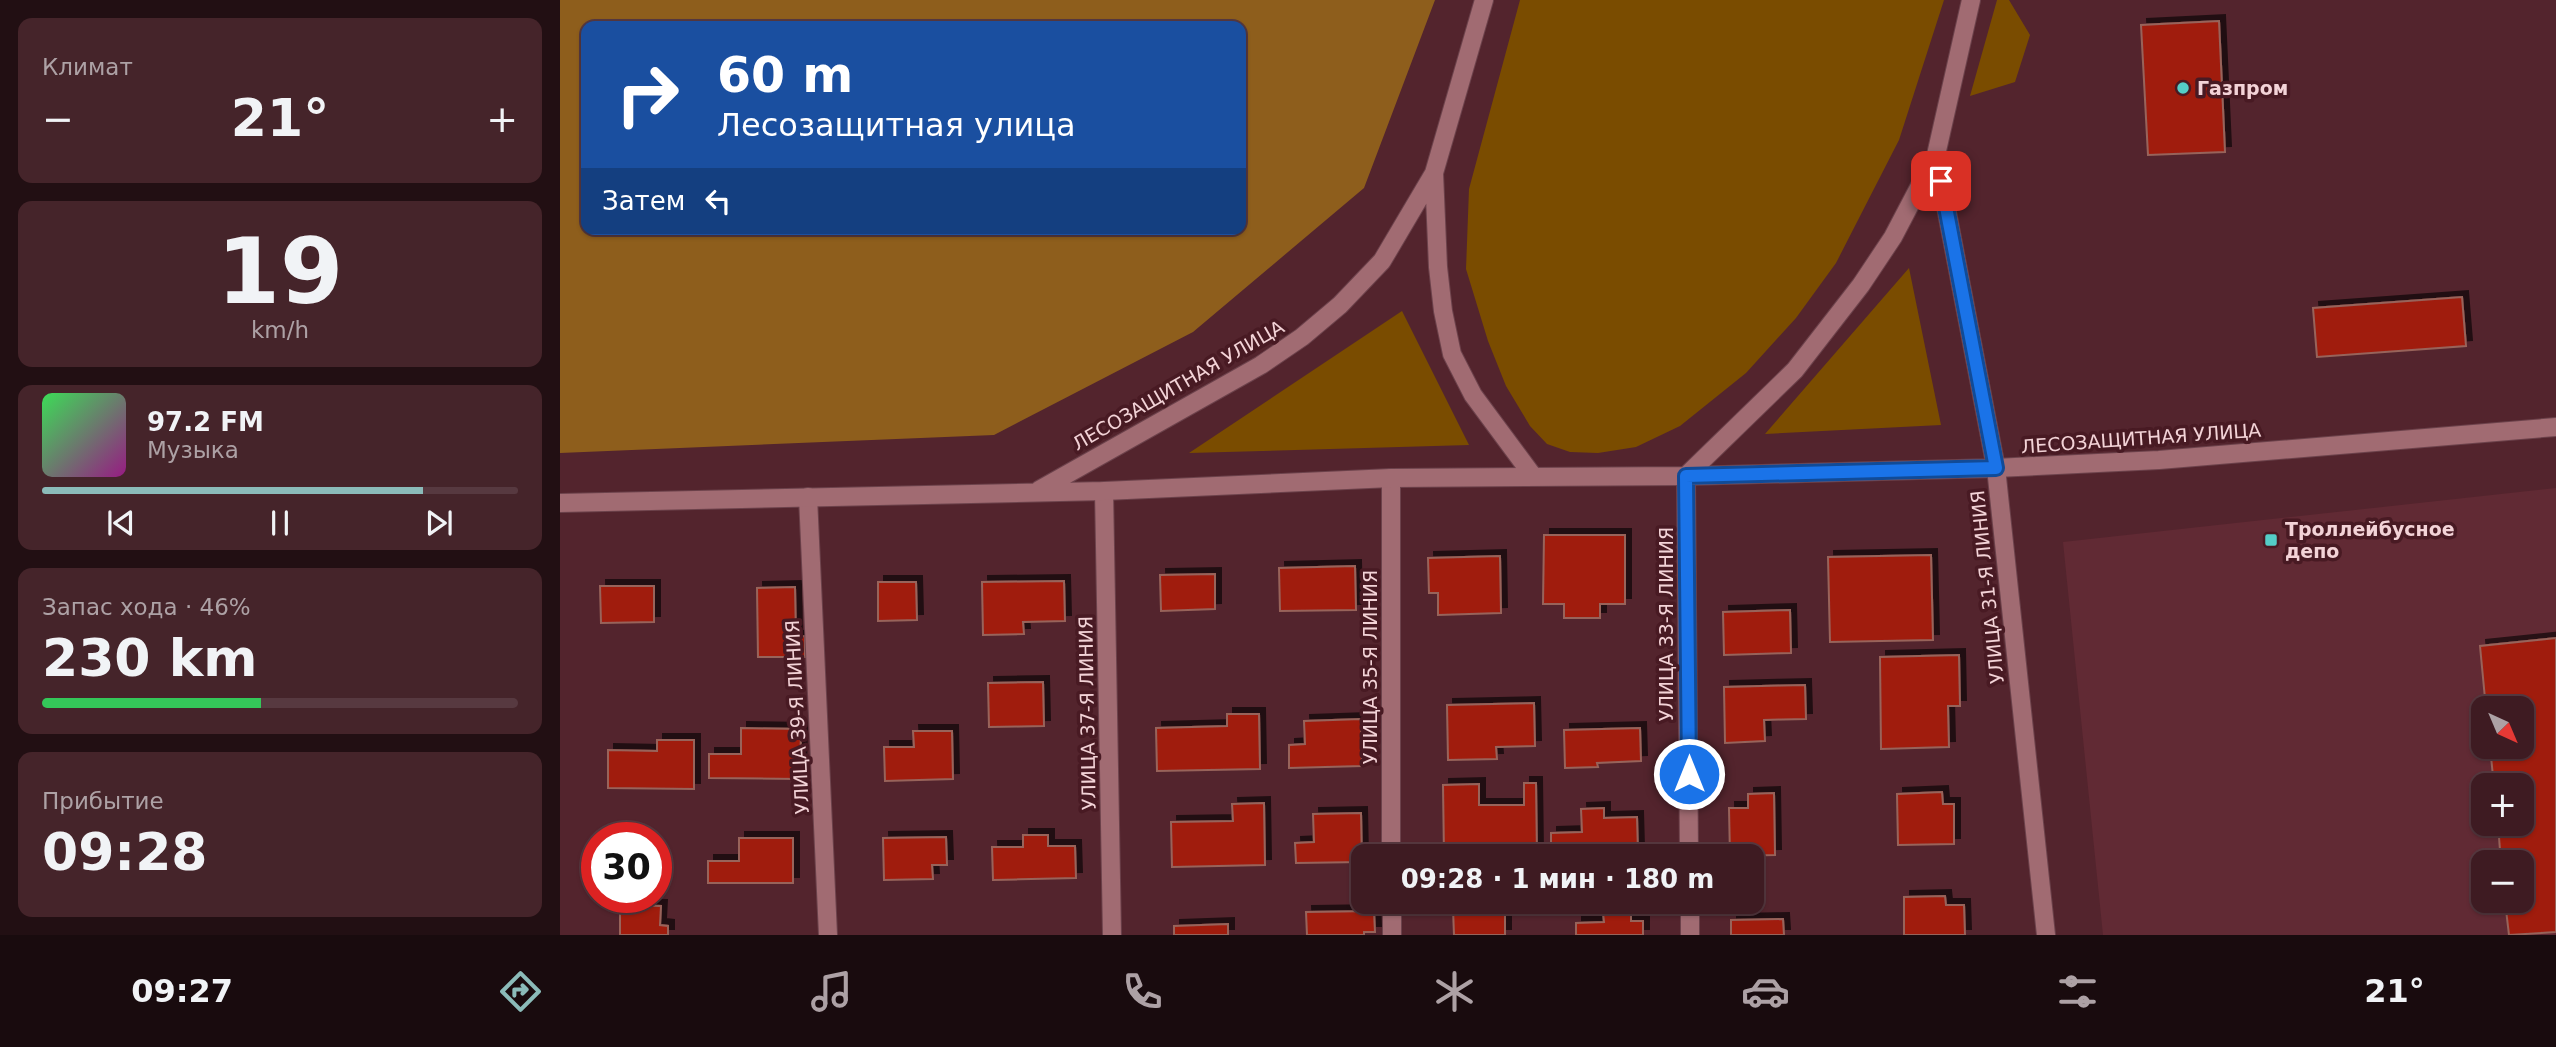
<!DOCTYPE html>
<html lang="ru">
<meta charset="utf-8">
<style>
body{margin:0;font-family:"DejaVu Sans",sans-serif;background:#45242a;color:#f1f3f6;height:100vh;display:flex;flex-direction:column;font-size:26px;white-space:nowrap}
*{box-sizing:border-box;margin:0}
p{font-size:23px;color:#ada1a5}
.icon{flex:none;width:38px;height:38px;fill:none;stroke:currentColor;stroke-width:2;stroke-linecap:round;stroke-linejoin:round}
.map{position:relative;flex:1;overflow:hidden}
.drawer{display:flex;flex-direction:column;gap:18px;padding:18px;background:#220f13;width:560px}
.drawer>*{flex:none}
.hud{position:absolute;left:21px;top:21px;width:665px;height:214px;border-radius:14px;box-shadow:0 2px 5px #0004,0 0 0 2px #573940;background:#1a4fa0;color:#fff;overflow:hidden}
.needle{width:46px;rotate:136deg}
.controls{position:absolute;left:1911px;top:696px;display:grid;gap:14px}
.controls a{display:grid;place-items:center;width:63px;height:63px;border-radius:14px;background:#3e1b22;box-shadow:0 2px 5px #0004,0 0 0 2px #573940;font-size:35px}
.speed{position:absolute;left:21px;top:822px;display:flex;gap:14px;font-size:35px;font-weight:700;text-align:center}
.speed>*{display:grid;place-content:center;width:91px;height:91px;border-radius:50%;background:#3e1b22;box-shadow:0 2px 5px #0004,0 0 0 2px #573940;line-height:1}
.speed .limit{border:10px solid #d22;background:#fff;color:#111}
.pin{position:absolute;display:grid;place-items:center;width:60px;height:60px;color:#fff;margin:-30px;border-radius:14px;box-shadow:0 4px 10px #0006}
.me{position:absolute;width:77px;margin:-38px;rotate:0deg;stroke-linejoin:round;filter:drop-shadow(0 0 5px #0008)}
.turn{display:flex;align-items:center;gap:24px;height:147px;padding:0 21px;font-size:32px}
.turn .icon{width:91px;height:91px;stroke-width:2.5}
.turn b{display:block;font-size:49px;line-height:60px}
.then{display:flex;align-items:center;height:66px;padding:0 21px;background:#0003;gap:14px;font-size:26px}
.big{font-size:52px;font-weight:600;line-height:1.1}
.drawer .widget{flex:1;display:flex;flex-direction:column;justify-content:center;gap:10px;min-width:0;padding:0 24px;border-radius:14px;background:#45242a}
.drawer .dial{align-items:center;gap:0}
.dial b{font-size:91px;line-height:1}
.song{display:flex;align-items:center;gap:21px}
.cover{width:84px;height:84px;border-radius:10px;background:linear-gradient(135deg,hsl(130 70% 55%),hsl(310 70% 35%))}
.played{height:7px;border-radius:4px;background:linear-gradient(90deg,#8bbbb9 80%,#573940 80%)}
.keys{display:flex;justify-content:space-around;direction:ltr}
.heat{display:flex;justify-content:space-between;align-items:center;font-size:38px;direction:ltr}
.charge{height:10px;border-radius:5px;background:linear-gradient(90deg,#34c759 46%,#573940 0)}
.trip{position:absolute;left:791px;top:844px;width:413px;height:70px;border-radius:14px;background:#3e1b22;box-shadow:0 2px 5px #0004,0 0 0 2px #573940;font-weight:600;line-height:70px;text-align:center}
.dock{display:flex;height:112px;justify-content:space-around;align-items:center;background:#190b0e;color:#ada1a5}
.dock .icon{width:49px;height:49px}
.dock .on{color:#8bbbb9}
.dock b{font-size:32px;color:#f1f3f6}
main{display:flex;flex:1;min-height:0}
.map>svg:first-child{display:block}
</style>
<main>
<section class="drawer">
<div class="widget"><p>Климат</p>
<div class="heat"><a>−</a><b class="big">21°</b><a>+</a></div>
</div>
<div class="widget dial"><b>19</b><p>km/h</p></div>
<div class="widget">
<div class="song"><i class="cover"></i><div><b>97.2 FM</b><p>Музыка</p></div></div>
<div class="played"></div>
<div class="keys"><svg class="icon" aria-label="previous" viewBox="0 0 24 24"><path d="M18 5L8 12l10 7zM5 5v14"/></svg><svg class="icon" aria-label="pause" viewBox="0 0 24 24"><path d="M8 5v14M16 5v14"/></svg><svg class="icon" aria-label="next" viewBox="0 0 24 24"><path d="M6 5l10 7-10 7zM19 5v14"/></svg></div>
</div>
<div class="widget"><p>Запас хода · 46%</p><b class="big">230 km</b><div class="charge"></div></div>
<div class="widget"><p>Прибытие</p><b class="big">09:28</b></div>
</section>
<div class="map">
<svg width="1996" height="935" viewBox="0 0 1996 935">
<defs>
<filter id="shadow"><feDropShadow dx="6" dy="-6" stdDeviation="0" flood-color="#0009"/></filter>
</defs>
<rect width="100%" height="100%" fill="#53242d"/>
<path fill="#612a34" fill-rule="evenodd" d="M 1996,488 L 1996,935 L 1543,935 L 1503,542 ZM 1923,709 L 1962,709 L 1962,747 L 1923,747 ZM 1923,786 L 1962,786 L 1962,824 L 1923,824 ZM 1923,863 L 1962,863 L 1962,901 L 1923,901 Z"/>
<path fill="#7a4c00" d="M 960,0 L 1384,0 L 1339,140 L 1276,263 L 1236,318 L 1186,373 L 1120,426 L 1076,447 L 1038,453 L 1010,452 L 987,444 L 970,426 L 946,386 L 928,341 L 906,269 L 909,189 Z
M 1437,0 L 1449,0 L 1470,35 L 1455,82 L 1410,96 Z
M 1349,268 L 1381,425 L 1205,434 Z
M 842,311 L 909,445 L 629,453 Z"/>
<path fill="#8e5e1c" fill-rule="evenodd" d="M 0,0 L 875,0 L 804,188 L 633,332 L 434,435 L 0,453 ZM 26,26 L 681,26 L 681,229 L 26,229 Z"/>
<path fill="#a01c10" stroke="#98635a" stroke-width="2" filter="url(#shadow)" d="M 1659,21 L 1665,152 L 1588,155 L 1581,25 Z
M 1902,297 L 1906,346 L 1757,357 L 1753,308 Z
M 984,535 L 1065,535 L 1065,604 L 1040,604 L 1040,618 L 1004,618 L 1004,604 L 983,604 Z
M 1371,555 L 1373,640 L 1270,642 L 1268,557 Z
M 940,556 L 941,613 L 878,615 L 878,593 L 869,593 L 868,558 Z
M 795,566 L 796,610 L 720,611 L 719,568 Z
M 655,574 L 655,609 L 601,611 L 600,575 Z
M 504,581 L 505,621 L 463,622 L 464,634 L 423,635 L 422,582 Z
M 318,582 L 356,582 L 357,620 L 318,621 Z
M 40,586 L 94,586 L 94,622 L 41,623 Z
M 235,587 L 236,637 L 245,636 L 245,657 L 198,657 L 197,588 Z
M 1230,610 L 1231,653 L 1164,655 L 1163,612 Z
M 1996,638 L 1996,932 L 1949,935 L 1945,901 L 1962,901 L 1962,863 L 1941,863 L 1938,824 L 1962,824 L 1962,786 L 1934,786 L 1930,747 L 1962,747 L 1962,709 L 1926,709 L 1920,646 Z
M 1399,655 L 1400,706 L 1388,706 L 1389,747 L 1321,749 L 1320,657 Z
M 483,682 L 484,726 L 429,727 L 428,683 Z
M 1245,685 L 1246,719 L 1204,720 L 1205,741 L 1165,743 L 1164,687 Z
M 974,703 L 975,746 L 936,747 L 937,759 L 888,760 L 887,705 Z
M 667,714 L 699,714 L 700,769 L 597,771 L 596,728 L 667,726 Z
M 801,719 L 802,766 L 729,768 L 729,745 L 745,744 L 744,721 Z
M 181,728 L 241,729 L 240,779 L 149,778 L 149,754 L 181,754 Z
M 1080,728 L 1081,761 L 1037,763 L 1038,767 L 1005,768 L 1004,730 Z
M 353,731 L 392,731 L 393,779 L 325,781 L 324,747 L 354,747 Z
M 97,740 L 134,740 L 134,789 L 48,788 L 48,750 L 97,751 Z
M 964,783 L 976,783 L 977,856 L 884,856 L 883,785 L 919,784 L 919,805 L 964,805 Z
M 1382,792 L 1383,804 L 1394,804 L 1394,844 L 1338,845 L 1337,794 Z
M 1214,793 L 1215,855 L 1170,856 L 1169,808 L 1188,808 L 1188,794 Z
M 704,803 L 705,865 L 612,867 L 611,822 L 673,821 L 672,804 Z
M 1044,808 L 1044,818 L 1077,817 L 1078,852 L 991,853 L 991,833 L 1022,832 L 1021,809 Z
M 801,813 L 802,862 L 736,863 L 735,843 L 754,842 L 753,814 Z
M 463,835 L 488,835 L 488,846 L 515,846 L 516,878 L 433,880 L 432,847 L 463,847 Z
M 386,837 L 387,865 L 372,865 L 373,879 L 324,880 L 323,838 Z
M 179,838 L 233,838 L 233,883 L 148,883 L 148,861 L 179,861 Z
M 1385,896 L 1386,905 L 1404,905 L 1405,935 L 1344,935 L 1344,897 Z
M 60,905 L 101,906 L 100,925 L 108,926 L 108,935 L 60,935 Z
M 945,908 L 945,935 L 894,935 L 893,909 Z
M 814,911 L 815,932 L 804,932 L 804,935 L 747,935 L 746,912 Z
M 1071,912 L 1071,921 L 1083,921 L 1083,935 L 1016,935 L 1016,923 L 1044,922 L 1043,913 Z
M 1223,919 L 1224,935 L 1171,935 L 1171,920 Z
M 668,924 L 668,935 L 614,935 L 614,926 Z"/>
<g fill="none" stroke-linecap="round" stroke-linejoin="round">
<g stroke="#6c424b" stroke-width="20">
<path id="minor" d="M 1436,468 L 1599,460 L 1996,427
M 1126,476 L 1129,856
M 831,478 L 831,856
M 544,491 L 552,935
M 248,497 L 268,935
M 832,901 L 832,935
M 1130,901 L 1130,935"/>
</g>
<g stroke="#6c424b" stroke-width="20">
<path id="tertiary" d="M 1376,155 L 1436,468 L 1486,935
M 1126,476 L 1436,468"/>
</g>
<g stroke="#6c424b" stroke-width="20">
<path id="secondary" d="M 924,0 L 874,173 L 878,267 L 883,311 L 892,354 L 913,395 L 973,476
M 479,490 L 701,365 L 742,337 L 780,305 L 822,261 L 874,173
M 0,503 L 544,491 L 831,478 L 1126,476 L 1235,370 L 1301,285 L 1333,237 L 1376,155 L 1411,0"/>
</g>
<use href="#minor" stroke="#a16b72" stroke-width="18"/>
<use href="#tertiary" stroke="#a16b72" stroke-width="18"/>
<use href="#secondary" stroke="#a16b72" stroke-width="18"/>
</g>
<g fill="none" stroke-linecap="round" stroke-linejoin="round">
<g stroke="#114b97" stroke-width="18">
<path id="route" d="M 1129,774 L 1126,476 L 1436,468 L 1381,181"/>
</g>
<use href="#route" stroke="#1a73e8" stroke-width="12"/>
</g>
<g fill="#54cdc7" stroke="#481a23" stroke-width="2.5">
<circle cx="1623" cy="88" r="7"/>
<rect x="1704" y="533" width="14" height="14" rx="3.5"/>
</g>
<g text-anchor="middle" stroke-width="7" stroke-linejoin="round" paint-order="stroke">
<g font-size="19" font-weight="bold" fill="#f3d3d7" stroke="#481a23" text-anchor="start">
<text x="1637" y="95">Газпром</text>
<text x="1725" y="536">Троллейбусное<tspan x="1725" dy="22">депо</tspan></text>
</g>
<g font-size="19" fill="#f3d3d7" stroke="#481a23">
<text transform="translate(618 385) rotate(-30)" y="7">ЛЕСОЗАЩИТНАЯ УЛИЦА</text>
<text transform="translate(1581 438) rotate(-4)" y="7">ЛЕСОЗАЩИТНАЯ УЛИЦА</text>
<text transform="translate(1427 587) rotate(-96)" y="7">УЛИЦА 31-Я ЛИНИЯ</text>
<text transform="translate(1106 624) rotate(-90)" y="7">УЛИЦА 33-Я ЛИНИЯ</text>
<text transform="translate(810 667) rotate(-90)" y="7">УЛИЦА 35-Я ЛИНИЯ</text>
<text transform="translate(527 713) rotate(-91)" y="7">УЛИЦА 37-Я ЛИНИЯ</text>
<text transform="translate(237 717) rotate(-93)" y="7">УЛИЦА 39-Я ЛИНИЯ</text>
</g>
</g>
</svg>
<div class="controls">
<a><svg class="needle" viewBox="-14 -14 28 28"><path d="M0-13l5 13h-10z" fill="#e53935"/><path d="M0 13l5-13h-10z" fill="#ada1a5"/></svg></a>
<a>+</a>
<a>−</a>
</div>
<div class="speed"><div class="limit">30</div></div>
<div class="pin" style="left:1381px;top:181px;background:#d93025"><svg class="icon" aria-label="arrive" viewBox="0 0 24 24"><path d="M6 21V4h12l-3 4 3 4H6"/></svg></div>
<svg class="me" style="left:1129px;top:774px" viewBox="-20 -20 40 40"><circle r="17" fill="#1a73e8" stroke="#fff" stroke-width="3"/><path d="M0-11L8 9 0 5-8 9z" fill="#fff"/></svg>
<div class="trip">09:28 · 1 мин · 180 m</div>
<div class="hud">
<div class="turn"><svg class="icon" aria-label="right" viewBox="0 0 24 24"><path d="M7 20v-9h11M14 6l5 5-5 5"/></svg><div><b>60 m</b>Лесозащитная улица</div></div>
<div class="then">Затем<svg class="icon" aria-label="left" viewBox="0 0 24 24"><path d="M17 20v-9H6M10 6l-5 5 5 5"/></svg></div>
</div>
</div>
</main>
<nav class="dock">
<b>09:27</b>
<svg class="icon on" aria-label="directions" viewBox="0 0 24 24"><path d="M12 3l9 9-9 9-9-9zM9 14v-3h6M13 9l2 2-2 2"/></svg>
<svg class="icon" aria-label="music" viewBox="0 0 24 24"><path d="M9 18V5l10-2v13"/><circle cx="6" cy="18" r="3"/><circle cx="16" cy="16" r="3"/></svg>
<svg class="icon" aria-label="phone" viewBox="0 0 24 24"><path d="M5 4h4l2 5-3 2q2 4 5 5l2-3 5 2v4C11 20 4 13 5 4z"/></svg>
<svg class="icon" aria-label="climate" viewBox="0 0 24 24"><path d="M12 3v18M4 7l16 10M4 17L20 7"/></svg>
<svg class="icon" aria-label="car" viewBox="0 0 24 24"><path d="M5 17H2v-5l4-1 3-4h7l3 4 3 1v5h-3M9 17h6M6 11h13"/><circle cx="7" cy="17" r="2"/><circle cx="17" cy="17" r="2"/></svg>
<svg class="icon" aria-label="filters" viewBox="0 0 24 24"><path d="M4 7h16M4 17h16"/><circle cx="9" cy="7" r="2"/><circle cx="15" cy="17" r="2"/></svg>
<b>21°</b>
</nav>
